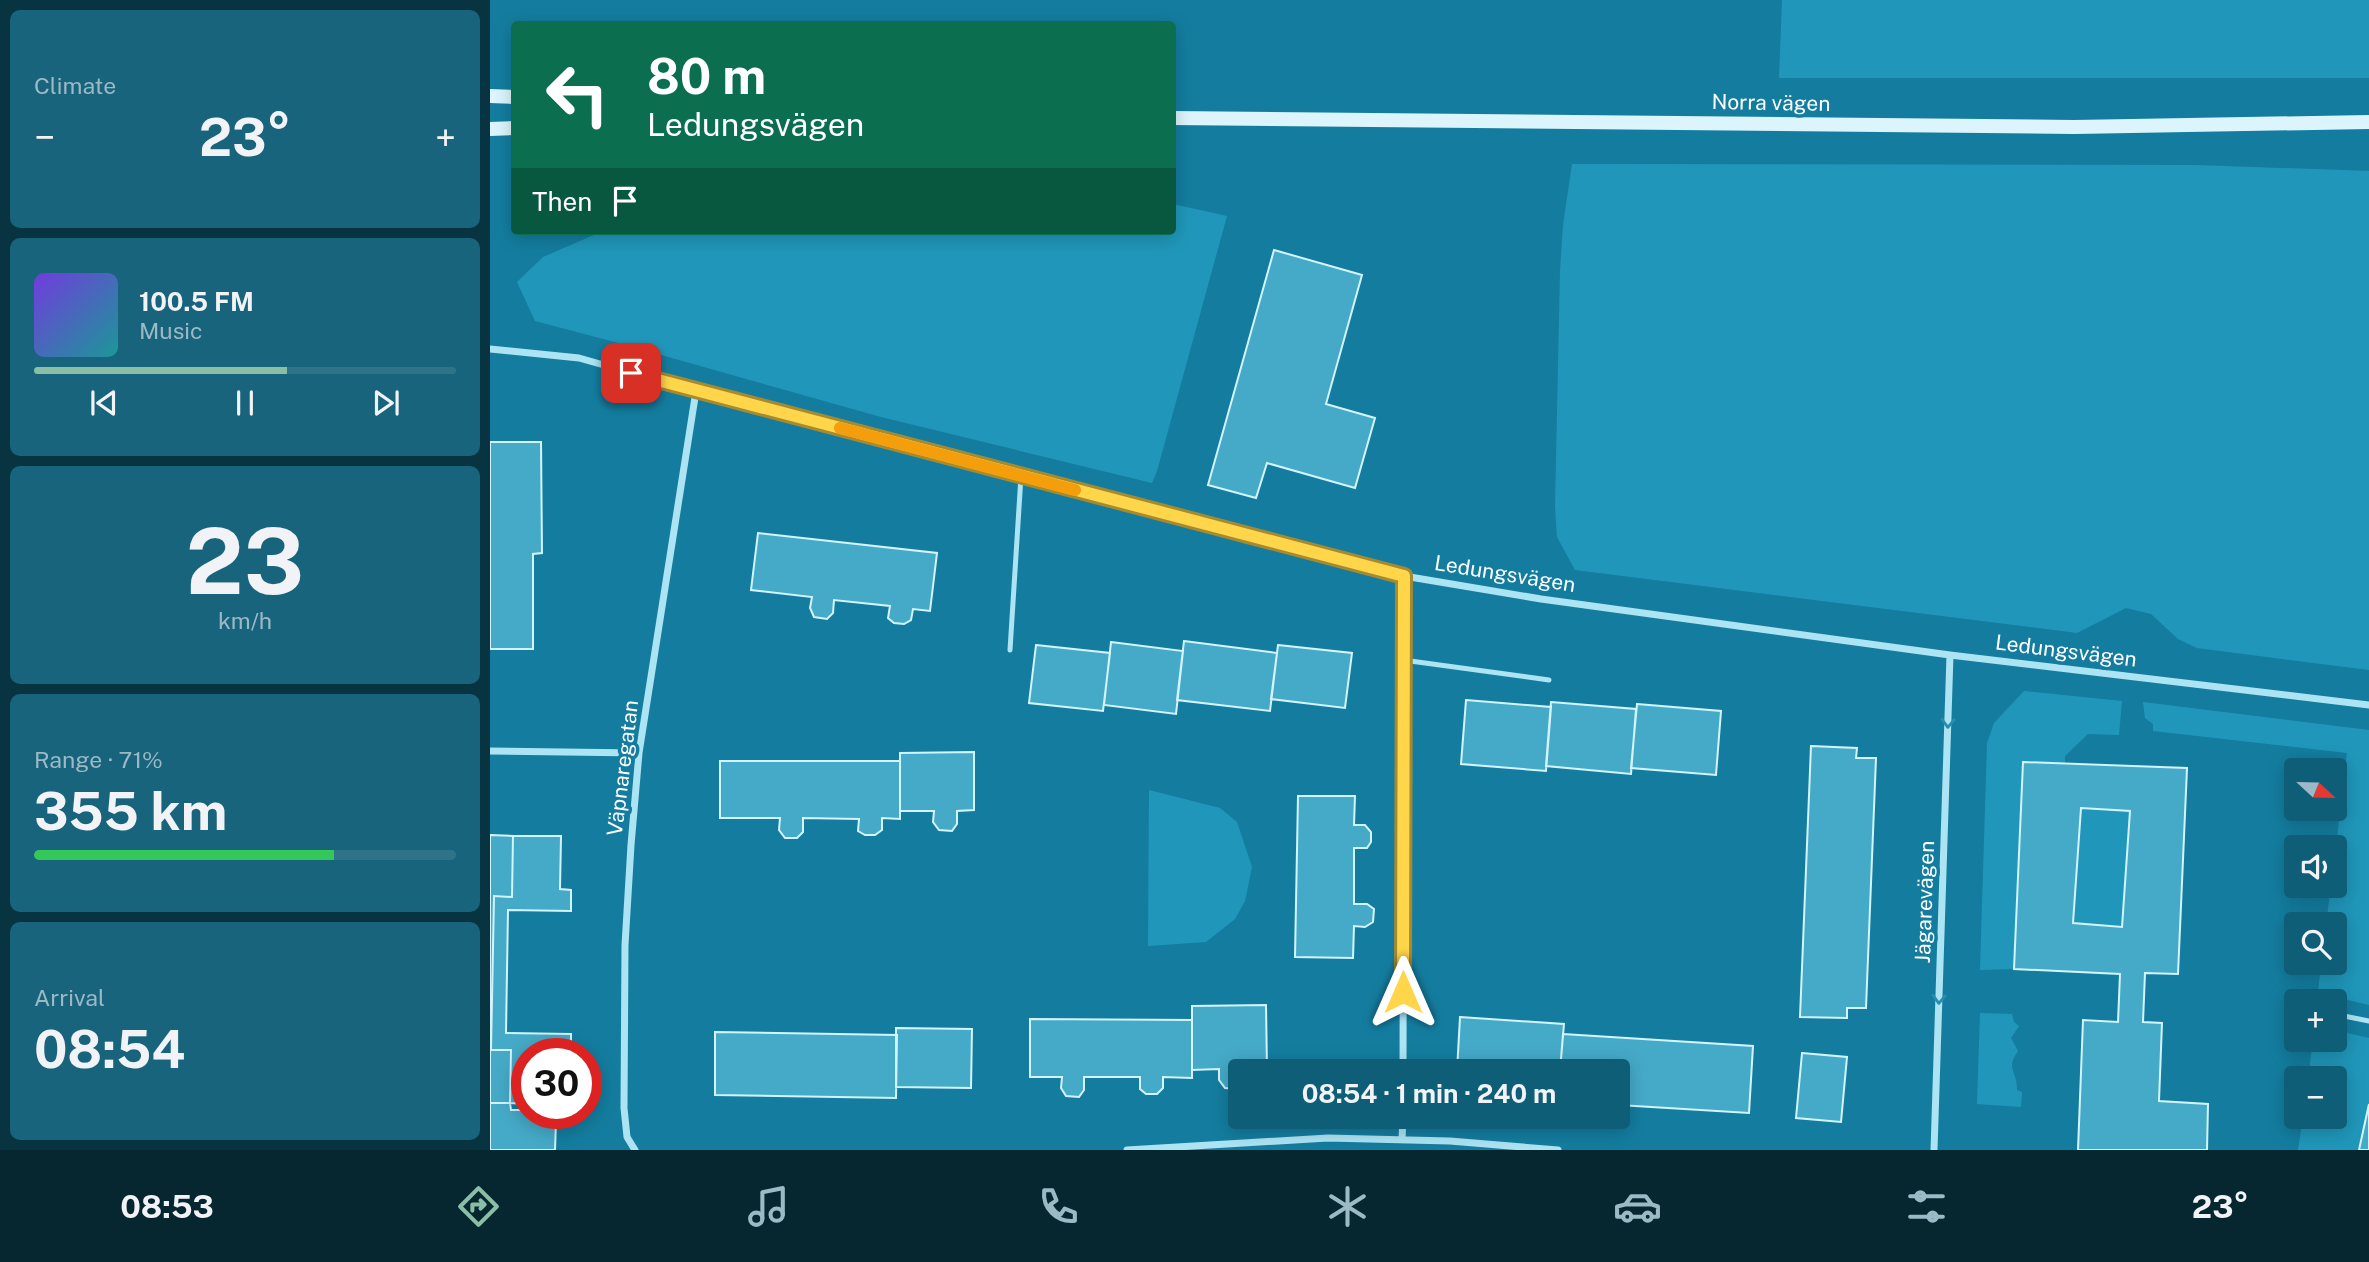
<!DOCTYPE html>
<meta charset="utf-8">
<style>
body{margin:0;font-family:"Public Sans",sans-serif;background:#18647c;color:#f1f3f6;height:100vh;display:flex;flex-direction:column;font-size:26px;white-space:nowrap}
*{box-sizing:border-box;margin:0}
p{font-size:23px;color:#9bbac6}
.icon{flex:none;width:38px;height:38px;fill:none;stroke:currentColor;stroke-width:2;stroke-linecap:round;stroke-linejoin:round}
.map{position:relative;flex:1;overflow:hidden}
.side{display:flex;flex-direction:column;gap:10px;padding:10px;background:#083441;width:490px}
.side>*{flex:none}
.banner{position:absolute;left:21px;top:21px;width:665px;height:214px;border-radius:7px;box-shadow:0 4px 18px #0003;background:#0b6e4f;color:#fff;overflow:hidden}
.needle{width:46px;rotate:112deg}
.tools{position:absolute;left:1794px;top:758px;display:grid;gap:14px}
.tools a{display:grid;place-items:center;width:63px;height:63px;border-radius:7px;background:#0f5e77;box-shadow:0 4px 18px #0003;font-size:35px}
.speed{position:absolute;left:21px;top:1038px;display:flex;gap:14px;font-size:35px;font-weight:700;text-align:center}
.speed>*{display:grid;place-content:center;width:91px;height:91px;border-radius:50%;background:#0f5e77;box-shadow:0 4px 18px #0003;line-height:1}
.speed .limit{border:10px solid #d22;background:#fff;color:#111}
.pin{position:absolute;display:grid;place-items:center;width:60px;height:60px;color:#fff;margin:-30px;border-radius:14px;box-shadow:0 4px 10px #0006}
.me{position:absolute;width:77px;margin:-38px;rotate:0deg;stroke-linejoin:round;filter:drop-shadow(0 0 5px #0008)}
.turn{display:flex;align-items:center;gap:24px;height:147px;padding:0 21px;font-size:32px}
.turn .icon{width:91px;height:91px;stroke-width:2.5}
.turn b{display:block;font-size:49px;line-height:60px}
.then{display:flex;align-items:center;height:66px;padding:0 21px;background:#0003;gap:14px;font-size:26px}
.big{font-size:52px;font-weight:700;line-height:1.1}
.side .card{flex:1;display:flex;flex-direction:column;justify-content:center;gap:10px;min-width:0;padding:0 24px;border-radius:10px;background:#18647c}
.side .dial{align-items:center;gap:0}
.dial b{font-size:91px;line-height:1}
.song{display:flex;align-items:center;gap:21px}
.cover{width:84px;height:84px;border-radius:10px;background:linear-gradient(135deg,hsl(260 70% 55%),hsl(180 70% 35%))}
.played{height:7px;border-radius:4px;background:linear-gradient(90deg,#8abfa5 60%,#2f7389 60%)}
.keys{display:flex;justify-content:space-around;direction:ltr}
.heat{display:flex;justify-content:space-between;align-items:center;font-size:38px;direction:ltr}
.charge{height:10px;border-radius:5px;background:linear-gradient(90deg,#34c759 71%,#2f7389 0)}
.trip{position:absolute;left:738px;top:1059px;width:402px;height:70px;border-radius:7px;background:#0f5e77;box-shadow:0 4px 18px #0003;font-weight:700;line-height:70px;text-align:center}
.tab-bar{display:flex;height:112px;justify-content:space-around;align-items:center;background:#062630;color:#9bbac6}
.tab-bar .icon{width:49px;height:49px}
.tab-bar .on{color:#8abfa5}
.tab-bar b{font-size:32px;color:#f1f3f6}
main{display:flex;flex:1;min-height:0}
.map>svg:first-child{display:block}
</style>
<main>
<section class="side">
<div class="card"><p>Climate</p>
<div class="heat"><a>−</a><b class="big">23°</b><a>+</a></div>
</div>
<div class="card">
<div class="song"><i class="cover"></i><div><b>100.5 FM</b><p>Music</p></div></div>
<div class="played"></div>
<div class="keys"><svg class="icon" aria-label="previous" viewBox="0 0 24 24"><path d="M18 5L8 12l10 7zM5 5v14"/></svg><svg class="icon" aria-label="pause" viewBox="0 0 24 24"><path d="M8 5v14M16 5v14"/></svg><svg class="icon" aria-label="next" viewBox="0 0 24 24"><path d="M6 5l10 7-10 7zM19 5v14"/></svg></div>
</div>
<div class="card dial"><b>23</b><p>km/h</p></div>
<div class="card"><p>Range · 71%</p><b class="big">355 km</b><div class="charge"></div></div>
<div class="card"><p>Arrival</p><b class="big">08:54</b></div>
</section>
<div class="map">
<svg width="1879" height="1150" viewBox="0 0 1879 1150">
<rect width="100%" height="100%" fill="#147d9f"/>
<path fill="#2097ba" d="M 1292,0 L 1879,0 L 1879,78 L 1289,78 Z
M 1082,164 L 1706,165 L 1879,171 L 1879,670 L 1707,648 L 1688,639 L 1661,614 L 1636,608 L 1587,633 L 1085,570 L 1067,537 L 1065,507 L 1070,271 L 1073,225 Z
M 683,204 L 737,216 L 667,471 L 662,483 L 391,417 L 136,345 L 45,321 L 27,282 L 53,257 L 113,231 L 682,231 Z
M 1534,691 L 1632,701 L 1629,735 L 1598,734 L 1575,756 L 1575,764 L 1533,762 L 1524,969 L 1490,970 L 1497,743 L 1504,723 Z
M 1653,702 L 1879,730 L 1879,1005 L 1828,993 L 1831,963 L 1844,962 L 1844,924 L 1836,924 L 1841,886 L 1844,886 L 1845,855 L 1857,753 L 1663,731 L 1663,724 L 1655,718 Z
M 659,790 L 730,808 L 747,822 L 762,867 L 755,901 L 745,919 L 716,942 L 658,946 Z
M 1591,808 L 1640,811 L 1632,927 L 1583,923 Z
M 1490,1013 L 1522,1014 L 1524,1022 L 1529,1026 L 1521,1038 L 1528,1051 C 1515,1070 1527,1068 1527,1090 L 1532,1092 L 1531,1107 L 1487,1104 Z
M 1845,1030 L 1879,1038 L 1879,1104 L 1869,1150 L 1808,1150 L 1813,1117 L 1844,1116 L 1844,1078 L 1818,1078 L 1823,1040 L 1844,1040 Z"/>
<path fill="#45aac8" stroke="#d4f4fd" stroke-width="2" fill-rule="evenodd" d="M 784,250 L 872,275 L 836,404 L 885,418 L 865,488 L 777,463 L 766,498 L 718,485 Z
M 0,442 L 51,442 L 52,553 L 43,554 L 43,649 L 0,649 Z
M 268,533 L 447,553 L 440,611 L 423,609 L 421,620 L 414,624 L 404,623 L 398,618 L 400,606 L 344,600 L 343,613 L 337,619 L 324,617 L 320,608 L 322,597 L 261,590 Z
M 694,641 L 787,653 L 780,711 L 687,700 Z
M 621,642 L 693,651 L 686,714 L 614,705 Z
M 546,645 L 620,653 L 613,711 L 539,703 Z
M 788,645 L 862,653 L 855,708 L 781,699 Z
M 976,700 L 1061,707 L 1056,771 L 971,764 Z
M 1061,702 L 1146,709 L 1141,774 L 1056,766 Z
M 1147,704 L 1231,711 L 1226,775 L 1141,768 Z
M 1321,746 L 1367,748 L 1366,758 L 1386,758 L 1376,1008 L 1357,1008 L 1357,1018 L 1310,1017 Z
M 484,752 L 484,810 L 467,811 L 467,824 L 462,831 L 449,830 L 443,822 L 444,811 L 410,811 L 410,753 Z
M 230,761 L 410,761 L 410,819 L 392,818 L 392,830 L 385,835 L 375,835 L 368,831 L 369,819 L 313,818 L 313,832 L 307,838 L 295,838 L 289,830 L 290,818 L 230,818 Z
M 1533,762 L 1697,768 L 1688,974 L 1655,973 L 1653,1022 L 1672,1023 L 1669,1101 L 1718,1104 L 1717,1150 L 1588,1150 L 1593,1020 L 1628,1022 L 1630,974 L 1524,969 ZM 1591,808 L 1640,811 L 1632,927 L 1583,923 Z
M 808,796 L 865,796 L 864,825 L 875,825 L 881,832 L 881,842 L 877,848 L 864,848 L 864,904 L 877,904 L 884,909 L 883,922 L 875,927 L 864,926 L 863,958 L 805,957 Z
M 0,835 L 23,836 L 22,897 L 4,896 L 1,1050 L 21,1050 L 20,1103 L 0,1103 Z
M 23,836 L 71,836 L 70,889 L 81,890 L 81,911 L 18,910 L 16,1033 L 81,1034 L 81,1054 L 37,1054 L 37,1104 L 20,1103 L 21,1050 L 1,1050 L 4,896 L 22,897 Z
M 776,1005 L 777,1070 L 752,1069 L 751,1083 L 747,1089 L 735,1088 L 729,1080 L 729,1069 L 702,1070 L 702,1006 Z
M 970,1017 L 1074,1024 L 1070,1071 L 967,1071 Z
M 540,1019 L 702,1020 L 702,1078 L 673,1077 L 673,1088 L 667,1094 L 656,1094 L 650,1089 L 650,1077 L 594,1077 L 594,1090 L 589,1097 L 576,1096 L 571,1088 L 572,1077 L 540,1077 Z
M 406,1028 L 482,1029 L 481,1088 L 406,1087 Z
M 225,1032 L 407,1035 L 406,1098 L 225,1095 Z
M 1073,1034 L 1263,1046 L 1259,1113 L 1129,1105 L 1129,1071 L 1070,1071 Z
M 1312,1053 L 1357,1057 L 1351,1122 L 1306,1118 Z
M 0,1103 L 20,1103 L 21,1110 L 37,1110 L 37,1113 L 56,1113 L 55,1121 L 66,1121 L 65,1150 L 0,1150 Z
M 1879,1104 L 1879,1150 L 1869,1150 Z"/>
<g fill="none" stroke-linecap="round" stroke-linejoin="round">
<path stroke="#ace4f4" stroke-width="5" d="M 520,650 L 531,476
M 913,660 L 1059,680
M 1844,1014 L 1879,1021"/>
<path stroke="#ace4f4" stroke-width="7" d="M 0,349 L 89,358 L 206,391 L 914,576 L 1051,599 L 1460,655 L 1879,705
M 0,751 L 149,753
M 913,1071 L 914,576
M 912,1140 L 913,1116
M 145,1150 L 137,1137 L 134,1108 L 135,945 L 141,845 L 149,753 L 206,391
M 637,1150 L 838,1138 L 960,1141 L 1068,1150
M 1444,1150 L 1460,655"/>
<path stroke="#dcf5fd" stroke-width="14" d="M 0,96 L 24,97
M 682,118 L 1584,127 L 1879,122
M 0,129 L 24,128"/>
</g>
<defs><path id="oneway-chevron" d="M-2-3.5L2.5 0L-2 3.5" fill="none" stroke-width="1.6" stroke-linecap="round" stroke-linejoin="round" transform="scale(1.75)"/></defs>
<g stroke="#2b8cac">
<use href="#oneway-chevron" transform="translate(1458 723) rotate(92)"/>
<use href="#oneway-chevron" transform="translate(1449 999) rotate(92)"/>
</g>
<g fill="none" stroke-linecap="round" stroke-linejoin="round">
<g stroke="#a68a30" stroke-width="18">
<path id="route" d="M 141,373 L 914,576 L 913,992"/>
</g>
<use href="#route" stroke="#ffd54a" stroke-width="12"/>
<path stroke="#f59e0b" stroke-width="12" d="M 350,428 L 585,490"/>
</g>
<g text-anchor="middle" stroke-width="7" stroke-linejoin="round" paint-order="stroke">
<g font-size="21" fill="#fff" stroke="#147d9f">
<text transform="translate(1281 103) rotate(1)" y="7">Norra vägen</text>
<text transform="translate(1015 574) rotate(9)" y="7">Ledungsvägen</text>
<text transform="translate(1576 651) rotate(7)" y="7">Ledungsvägen</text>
<text transform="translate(133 768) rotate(-83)" y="7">Väpnaregatan</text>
<text transform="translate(1435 902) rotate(-88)" y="7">Jägarevägen</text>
</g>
</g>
</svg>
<div class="tools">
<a><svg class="needle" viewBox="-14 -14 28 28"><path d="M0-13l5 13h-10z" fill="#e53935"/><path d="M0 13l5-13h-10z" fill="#9bbac6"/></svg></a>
<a><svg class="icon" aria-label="sound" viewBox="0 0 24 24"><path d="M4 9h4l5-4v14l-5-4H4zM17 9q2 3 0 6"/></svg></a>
<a><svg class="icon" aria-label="search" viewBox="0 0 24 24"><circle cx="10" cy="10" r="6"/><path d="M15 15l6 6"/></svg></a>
<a>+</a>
<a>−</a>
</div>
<div class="speed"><div class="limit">30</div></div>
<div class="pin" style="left:141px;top:373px;background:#d93025"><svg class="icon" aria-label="arrive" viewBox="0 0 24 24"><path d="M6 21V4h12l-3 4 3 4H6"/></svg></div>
<svg class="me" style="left:913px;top:992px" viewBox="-20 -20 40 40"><path d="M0-17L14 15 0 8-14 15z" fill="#ffd54a" stroke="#fff" stroke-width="4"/></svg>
<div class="trip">08:54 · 1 min · 240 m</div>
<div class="banner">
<div class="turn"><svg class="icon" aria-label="left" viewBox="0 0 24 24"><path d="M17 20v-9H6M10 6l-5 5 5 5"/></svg><div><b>80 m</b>Ledungsvägen</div></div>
<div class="then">Then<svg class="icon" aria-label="arrive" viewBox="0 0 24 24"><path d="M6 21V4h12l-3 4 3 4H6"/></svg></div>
</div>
</div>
</main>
<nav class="tab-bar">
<b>08:53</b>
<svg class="icon on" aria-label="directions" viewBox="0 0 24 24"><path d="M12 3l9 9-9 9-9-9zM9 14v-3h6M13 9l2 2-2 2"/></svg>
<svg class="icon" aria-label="music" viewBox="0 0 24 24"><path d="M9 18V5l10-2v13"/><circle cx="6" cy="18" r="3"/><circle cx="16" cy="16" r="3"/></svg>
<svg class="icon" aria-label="phone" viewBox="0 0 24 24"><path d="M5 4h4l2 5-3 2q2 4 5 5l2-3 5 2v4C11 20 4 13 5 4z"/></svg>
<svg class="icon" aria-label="climate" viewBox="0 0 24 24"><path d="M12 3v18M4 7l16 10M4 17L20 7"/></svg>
<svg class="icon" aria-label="car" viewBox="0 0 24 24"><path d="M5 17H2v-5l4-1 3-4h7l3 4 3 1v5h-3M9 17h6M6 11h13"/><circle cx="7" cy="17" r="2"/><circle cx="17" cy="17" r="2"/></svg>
<svg class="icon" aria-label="filters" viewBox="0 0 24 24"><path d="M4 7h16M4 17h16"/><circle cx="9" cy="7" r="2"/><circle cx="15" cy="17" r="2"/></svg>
<b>23°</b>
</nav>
